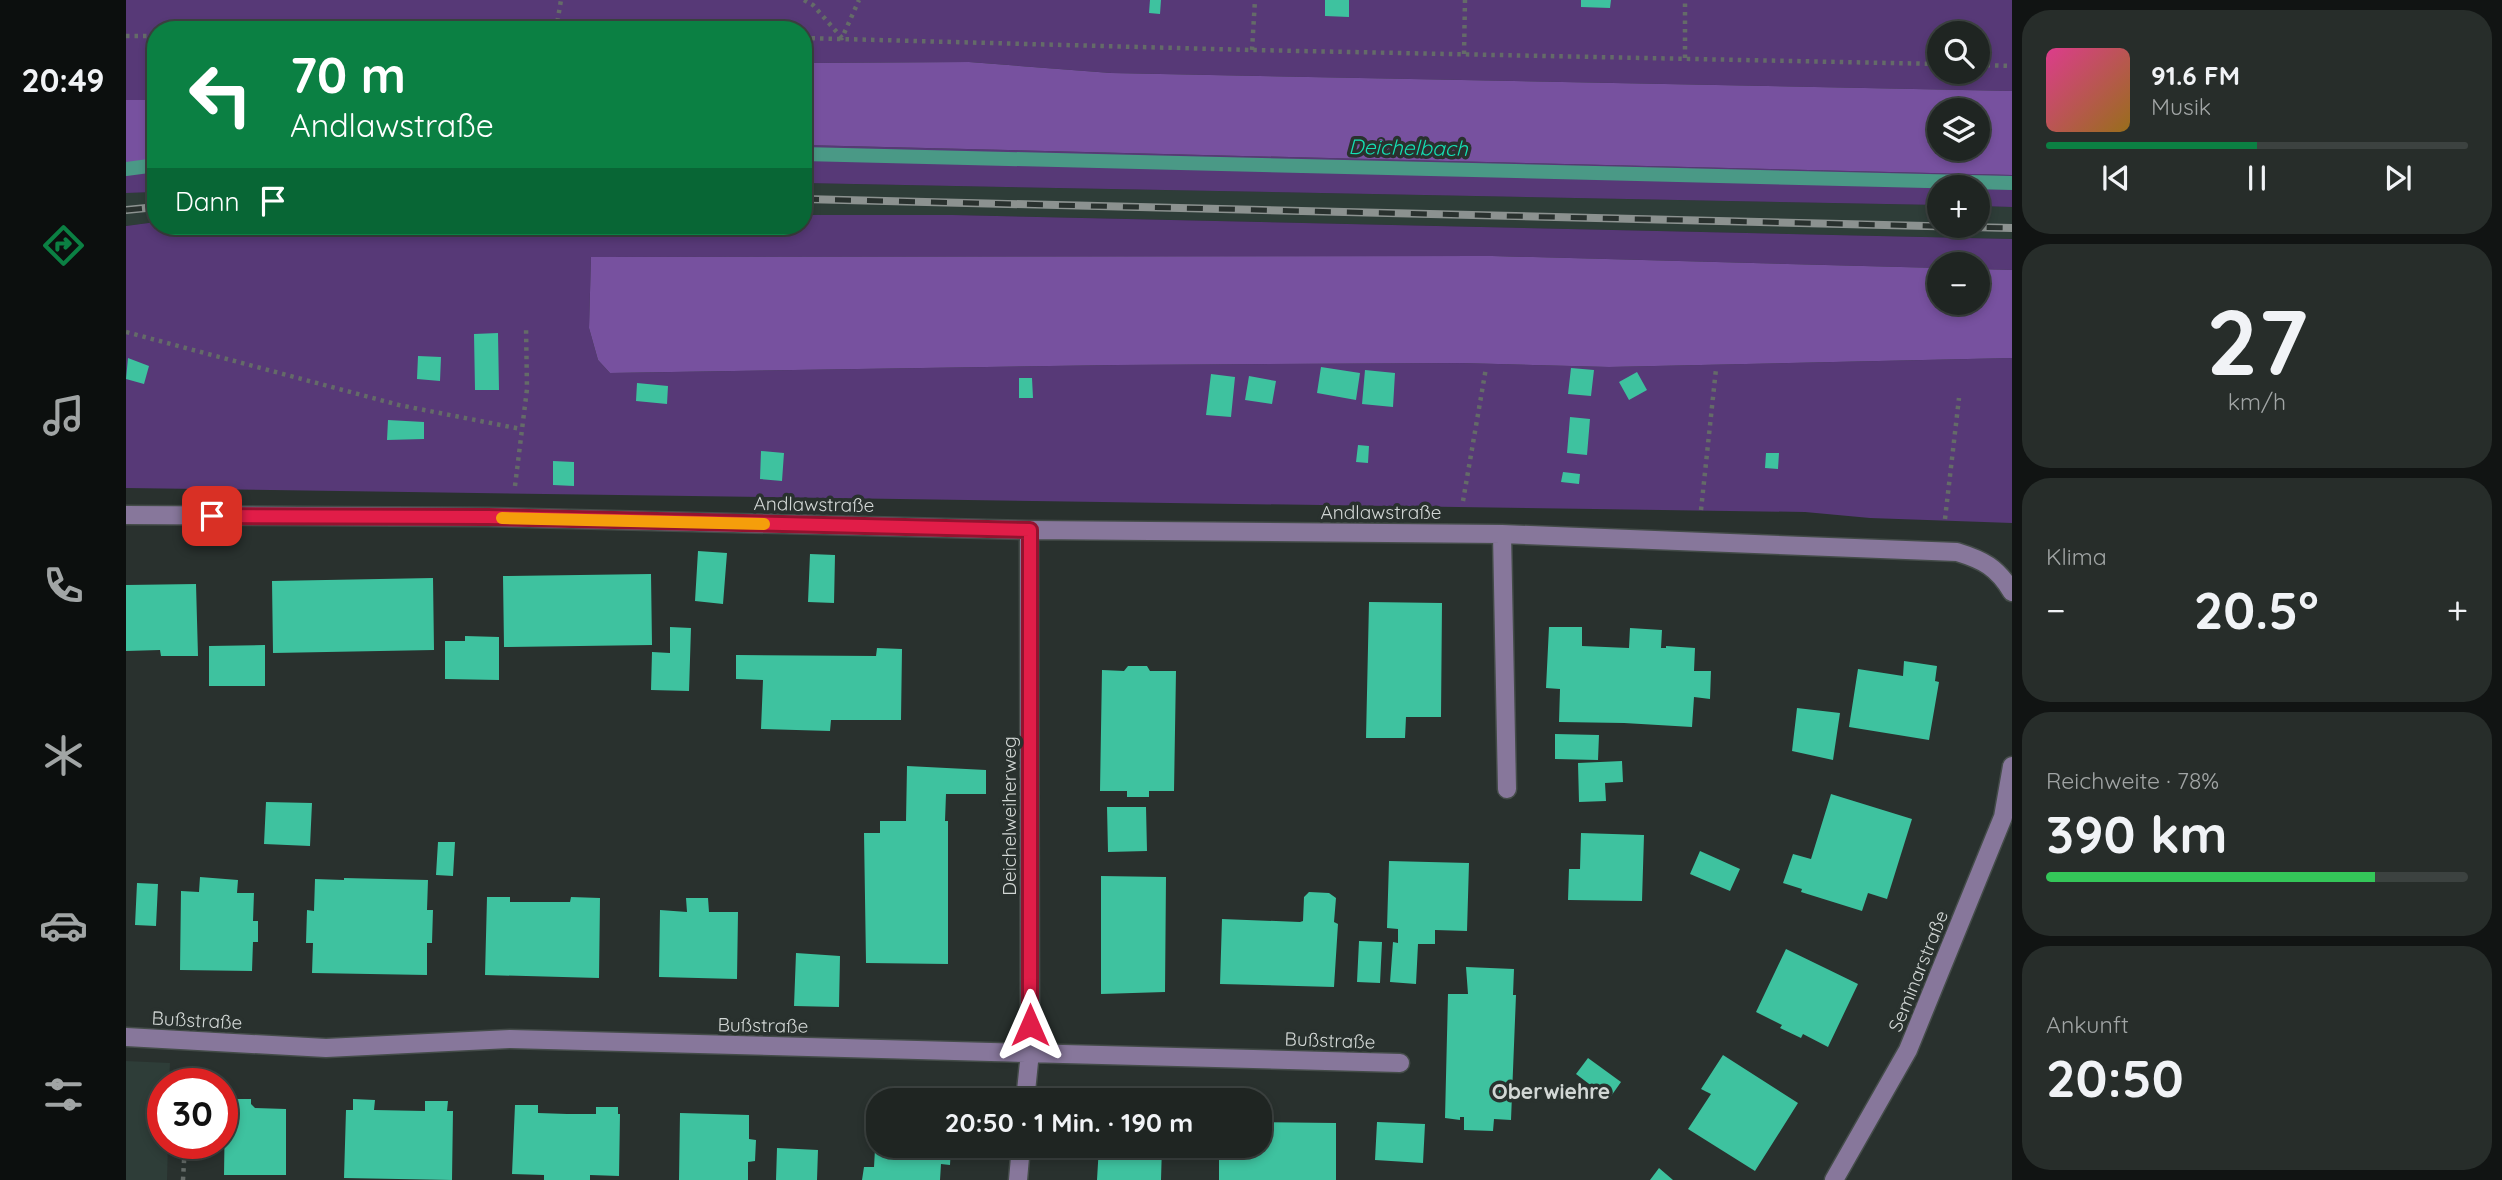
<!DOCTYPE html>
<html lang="de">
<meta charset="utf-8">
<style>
body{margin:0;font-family:Quicksand,sans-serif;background:#272d2a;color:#f1f3f6;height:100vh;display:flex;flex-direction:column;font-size:26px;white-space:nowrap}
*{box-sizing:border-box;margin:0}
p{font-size:23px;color:#a1a5a5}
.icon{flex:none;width:38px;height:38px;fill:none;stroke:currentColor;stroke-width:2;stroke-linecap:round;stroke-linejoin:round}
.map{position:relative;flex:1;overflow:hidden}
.sheet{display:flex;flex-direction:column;gap:10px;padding:10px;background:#111413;width:490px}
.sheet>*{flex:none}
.guide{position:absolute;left:21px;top:21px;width:665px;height:214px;border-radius:28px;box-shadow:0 4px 10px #0003,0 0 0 2px #3c4240;background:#0b8043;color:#fff;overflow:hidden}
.controls{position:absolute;left:1801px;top:21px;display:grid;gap:14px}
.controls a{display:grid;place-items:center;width:63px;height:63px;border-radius:50%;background:#1f2522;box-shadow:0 4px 10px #0003,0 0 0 2px #3c4240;font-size:35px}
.speed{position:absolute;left:21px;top:1068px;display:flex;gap:14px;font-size:35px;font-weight:700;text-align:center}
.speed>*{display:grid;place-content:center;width:91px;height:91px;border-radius:50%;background:#1f2522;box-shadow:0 4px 10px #0003,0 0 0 2px #3c4240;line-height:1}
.speed .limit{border:10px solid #d22;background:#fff;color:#111}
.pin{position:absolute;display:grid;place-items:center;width:60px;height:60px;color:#fff;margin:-30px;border-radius:14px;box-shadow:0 4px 10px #0006}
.me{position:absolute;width:77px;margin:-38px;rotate:0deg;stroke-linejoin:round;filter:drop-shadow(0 0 5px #0008)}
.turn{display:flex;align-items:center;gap:24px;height:147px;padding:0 28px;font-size:32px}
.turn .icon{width:91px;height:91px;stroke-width:2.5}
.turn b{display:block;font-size:49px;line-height:60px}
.then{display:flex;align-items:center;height:66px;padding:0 28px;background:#0003;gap:14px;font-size:26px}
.big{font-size:52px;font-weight:700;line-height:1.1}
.sheet .widget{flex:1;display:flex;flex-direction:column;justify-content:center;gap:10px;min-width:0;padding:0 24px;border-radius:28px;background:#272d2a}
.sheet .dial{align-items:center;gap:0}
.dial b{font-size:91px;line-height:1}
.song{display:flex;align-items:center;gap:21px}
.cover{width:84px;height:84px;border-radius:10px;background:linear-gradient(135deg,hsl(330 70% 55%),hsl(40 70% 35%))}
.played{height:7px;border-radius:4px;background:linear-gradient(90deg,#0b8043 50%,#3c4240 50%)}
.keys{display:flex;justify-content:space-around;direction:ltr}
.heat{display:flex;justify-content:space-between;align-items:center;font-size:38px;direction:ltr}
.charge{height:10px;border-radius:5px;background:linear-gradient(90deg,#34c759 78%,#3c4240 0)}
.trip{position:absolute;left:740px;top:1088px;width:406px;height:70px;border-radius:28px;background:#1f2522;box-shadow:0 4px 10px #0003,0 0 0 2px #3c4240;font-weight:700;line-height:70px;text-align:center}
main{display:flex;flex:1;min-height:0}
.tab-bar{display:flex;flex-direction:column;width:126px;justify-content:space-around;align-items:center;background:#0c0f0e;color:#a1a5a5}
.tab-bar .icon{width:49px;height:49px}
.tab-bar .active{color:#0b8043}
.tab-bar b{font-size:32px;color:#f1f3f6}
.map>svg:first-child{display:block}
</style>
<main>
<nav class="tab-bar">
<b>20:49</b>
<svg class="icon active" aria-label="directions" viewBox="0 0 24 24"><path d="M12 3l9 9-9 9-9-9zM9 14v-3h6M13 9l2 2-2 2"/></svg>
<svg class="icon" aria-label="music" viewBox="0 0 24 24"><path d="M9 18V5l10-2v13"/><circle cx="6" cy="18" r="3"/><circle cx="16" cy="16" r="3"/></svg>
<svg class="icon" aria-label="phone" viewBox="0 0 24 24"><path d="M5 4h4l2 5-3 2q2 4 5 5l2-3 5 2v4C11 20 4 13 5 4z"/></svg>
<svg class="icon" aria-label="climate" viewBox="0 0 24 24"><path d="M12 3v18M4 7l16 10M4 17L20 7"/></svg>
<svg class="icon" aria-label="car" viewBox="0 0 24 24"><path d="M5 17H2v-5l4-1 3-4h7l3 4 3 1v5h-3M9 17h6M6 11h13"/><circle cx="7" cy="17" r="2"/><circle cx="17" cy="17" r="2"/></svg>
<svg class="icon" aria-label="filters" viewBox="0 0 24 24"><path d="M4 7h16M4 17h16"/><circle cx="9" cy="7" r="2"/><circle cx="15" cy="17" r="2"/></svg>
</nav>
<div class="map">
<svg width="1886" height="1180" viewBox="0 0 1886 1180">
<rect width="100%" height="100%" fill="#29312e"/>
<path fill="#2e3d38" d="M 677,183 L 1813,205 L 1813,226 L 1852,226 L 1852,206 L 1886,207 L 1886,239 L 827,215 L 677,215 Z
M 30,192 L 30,222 L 0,226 L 0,193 Z
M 0,1061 L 44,1063 L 43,1083 L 37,1083 L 37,1143 L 42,1143 L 41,1180 L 0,1180 Z"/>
<path fill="#573977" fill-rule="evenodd" d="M 0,0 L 1886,0 L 1886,91 L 985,73 L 843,62 L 677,63 L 677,30 L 30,30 L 30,100 L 0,100 ZM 1813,33 L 1852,33 L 1852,72 L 1813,72 Z
M 677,145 L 1886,175 L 1886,207 L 1852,206 L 1852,187 L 1813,187 L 1813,205 L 677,183 Z
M 30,159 L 30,192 L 0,193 L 0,163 Z
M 677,215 L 827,215 L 1886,239 L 1886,270 L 1852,269 L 1852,264 L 1813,264 L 1813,268 L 1366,256 L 465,257 L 463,328 L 472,360 L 484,373 L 992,365 L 1334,363 L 1483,367 L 1886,358 L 1886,523 L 1744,518 L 1679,512 L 0,488 L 0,226 L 30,222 L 30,226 L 677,226 Z"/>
<path fill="#77519f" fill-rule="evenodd" d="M 843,62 L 985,73 L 1886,91 L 1886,175 L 677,145 L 677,63 ZM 1813,110 L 1852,110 L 1852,149 L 1813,149 Z
M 0,100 L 30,100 L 30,159 L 0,163 Z
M 1366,256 L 1813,268 L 1813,303 L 1852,303 L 1852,269 L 1886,270 L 1886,358 L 1483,367 L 1334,363 L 992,365 L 484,373 L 472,360 L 463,328 L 465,257 Z"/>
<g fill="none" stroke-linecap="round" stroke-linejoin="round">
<path stroke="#4a9986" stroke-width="14" d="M 677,154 L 1886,183
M 0,169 L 30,165"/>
</g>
<path fill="#3ec29f" d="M 1024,0 L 1035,0 L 1034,14 L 1023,13 Z
M 1199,0 L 1223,0 L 1223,17 L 1199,16 Z
M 1455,0 L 1485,0 L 1484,8 L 1455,7 Z
M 372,333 L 373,390 L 349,390 L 348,334 Z
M 292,356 L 315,357 L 314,381 L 291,379 Z
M 2,358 L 23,366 L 18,384 L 0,379 Z
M 1195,367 L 1234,373 L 1230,400 L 1191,393 Z
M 1445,368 L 1468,370 L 1465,396 L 1442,394 Z
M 1239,370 L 1269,373 L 1267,407 L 1236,404 Z
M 1511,372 L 1521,390 L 1503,400 L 1493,382 Z
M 1085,374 L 1109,377 L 1105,417 L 1080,415 Z
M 1123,376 L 1150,381 L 1146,404 L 1119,400 Z
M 893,378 L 906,378 L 907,398 L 893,398 Z
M 511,383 L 542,386 L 541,404 L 510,401 Z
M 1444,417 L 1464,419 L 1461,455 L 1441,453 Z
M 262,420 L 298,422 L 298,439 L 261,440 Z
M 1232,445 L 1243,446 L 1242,463 L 1230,462 Z
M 635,451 L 658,453 L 656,481 L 634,479 Z
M 1640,453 L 1653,453 L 1652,469 L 1639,468 Z
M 427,461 L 448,462 L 448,486 L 427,485 Z
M 1437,472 L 1454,474 L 1453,484 L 1435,482 Z
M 572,551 L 601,553 L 597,604 L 569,601 Z
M 684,554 L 709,555 L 708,603 L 682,602 Z
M 525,574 L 526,645 L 378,647 L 377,576 Z
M 307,578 L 308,650 L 147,653 L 146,581 Z
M 70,584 L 72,656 L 35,656 L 34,650 L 0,651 L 0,585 Z
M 1243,602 L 1316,603 L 1315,717 L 1280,717 L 1279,738 L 1240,738 Z
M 544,627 L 565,628 L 563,691 L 525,690 L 526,652 L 544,653 Z
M 1423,627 L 1456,627 L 1456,646 L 1503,648 L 1504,628 L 1536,630 L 1535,648 L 1540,648 L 1540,646 L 1569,648 L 1568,671 L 1585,671 L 1584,699 L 1568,697 L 1566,727 L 1498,723 L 1433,722 L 1434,689 L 1420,688 Z
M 339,636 L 373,637 L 373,680 L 319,679 L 319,641 L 339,641 Z
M 139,645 L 139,686 L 83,686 L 83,646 Z
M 751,648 L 776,649 L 775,720 L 705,720 L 704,731 L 635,729 L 637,680 L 610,679 L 610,655 L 750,656 Z
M 1778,661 L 1811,666 L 1809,681 L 1813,682 L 1803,740 L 1723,727 L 1732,669 L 1777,676 Z
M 1002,666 L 1021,666 L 1024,671 L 1050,671 L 1048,791 L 1023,791 L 1023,797 L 1001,797 L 1001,791 L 974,791 L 976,670 L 998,671 Z
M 1671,708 L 1714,713 L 1707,760 L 1666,751 Z
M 1429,734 L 1473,735 L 1472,760 L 1429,759 Z
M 1496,761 L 1497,782 L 1479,783 L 1480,801 L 1453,802 L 1452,763 Z
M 781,766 L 860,770 L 860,794 L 820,794 L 819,821 L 822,821 L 822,964 L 740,963 L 738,833 L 754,833 L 754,821 L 780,821 Z
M 1705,794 L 1786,819 L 1761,899 L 1742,893 L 1736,911 L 1675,892 L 1676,889 L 1657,883 L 1667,854 L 1685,859 Z
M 140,802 L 186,803 L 184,846 L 138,844 Z
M 981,807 L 1020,807 L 1021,851 L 982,852 Z
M 1455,833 L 1518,835 L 1516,901 L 1442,900 L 1443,869 L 1454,869 Z
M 312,842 L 329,842 L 327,876 L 310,875 Z
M 1574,851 L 1614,869 L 1604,891 L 1564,874 Z
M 1263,861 L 1343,863 L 1341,931 L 1309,930 L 1309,944 L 1292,944 L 1290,984 L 1264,982 L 1267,942 L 1272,943 L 1272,929 L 1261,928 Z
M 975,876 L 1040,877 L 1039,992 L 975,994 Z
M 74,877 L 112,880 L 111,893 L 128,893 L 127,921 L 132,921 L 132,942 L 127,942 L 126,971 L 54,970 L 55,891 L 73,892 Z
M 218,878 L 302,880 L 301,910 L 307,910 L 306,943 L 301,943 L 301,975 L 186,973 L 187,943 L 180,943 L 181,910 L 188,911 L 189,879 L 218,880 Z
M 11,883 L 32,884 L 30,926 L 9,925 Z
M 1183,892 L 1203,893 L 1210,898 L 1208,922 L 1212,924 L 1208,987 L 1094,984 L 1096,919 L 1174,922 L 1177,921 L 1178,897 Z
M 361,897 L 384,897 L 384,902 L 444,902 L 445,897 L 474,898 L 473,978 L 359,975 Z
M 560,898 L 582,898 L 583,912 L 612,912 L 611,979 L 533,977 L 534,910 L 561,912 Z
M 1233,941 L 1256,942 L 1254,983 L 1231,982 Z
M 1660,949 L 1732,984 L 1702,1047 L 1677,1034 L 1675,1038 L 1654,1028 L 1656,1025 L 1630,1012 Z
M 670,953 L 714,956 L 713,1007 L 668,1006 Z
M 1340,967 L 1388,969 L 1387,995 L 1390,995 L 1385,1120 L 1368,1119 L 1367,1131 L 1338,1130 L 1338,1117 L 1334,1117 L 1334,1120 L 1319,1118 L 1322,994 L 1342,994 Z
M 1597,1055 L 1672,1103 L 1629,1171 L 1562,1129 L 1585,1094 L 1575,1089 Z
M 1462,1058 L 1495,1082 L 1483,1099 L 1450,1074 Z
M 110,1099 L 125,1099 L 125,1104 L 129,1108 L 160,1109 L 160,1175 L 98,1175 L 99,1108 L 105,1108 L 111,1102 Z
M 227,1099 L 249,1100 L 248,1110 L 299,1111 L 299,1101 L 322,1101 L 321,1111 L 327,1111 L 326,1180 L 218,1178 L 220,1110 L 227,1110 Z
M 389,1105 L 412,1105 L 412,1113 L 441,1114 L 470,1114 L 470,1107 L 492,1107 L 492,1114 L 494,1114 L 493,1176 L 464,1175 L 464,1180 L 418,1180 L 418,1175 L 386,1174 Z
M 554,1113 L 623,1115 L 623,1139 L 630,1140 L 629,1161 L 622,1162 L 622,1180 L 553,1180 Z
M 1134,1122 L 1210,1123 L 1210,1180 L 1093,1180 L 1093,1146 L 1134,1146 Z
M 1251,1122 L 1299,1124 L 1297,1163 L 1249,1160 Z
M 750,1131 L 752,1131 L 752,1146 L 825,1146 L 824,1165 L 815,1164 L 814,1180 L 736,1180 L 738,1167 L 748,1167 Z
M 973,1146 L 1036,1146 L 1035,1180 L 971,1180 Z
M 651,1148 L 692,1150 L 691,1180 L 650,1180 Z
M 1533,1168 L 1547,1180 L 1524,1180 Z"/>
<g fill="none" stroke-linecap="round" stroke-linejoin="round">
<g stroke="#444c49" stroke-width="21">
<path id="minor" d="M 0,515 L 362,517 L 903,530 L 1376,534 L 1831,552 C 1857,560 1871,567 1886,592
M 1376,534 L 1381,789
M 0,1037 L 200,1048 L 384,1039 L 1274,1063
M 899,1101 L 904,1052 L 903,530
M 892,1180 L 895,1146
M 1708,1180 L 1782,1050 L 1877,817 L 1886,766"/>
</g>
<path stroke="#646b68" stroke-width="4.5" stroke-dasharray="3.5 5" stroke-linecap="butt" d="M 678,0 L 687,5 L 716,38 L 733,0
M 430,30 L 435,0
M 0,36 L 30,36
M 677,38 L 1126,50 L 1813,64
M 1126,50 L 1129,0
M 1338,54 L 1339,0
M 1559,58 L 1559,0
M 1852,65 L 1886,66
M 0,332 L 273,405 L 395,429
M 389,486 L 401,389 L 400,326
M 1337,501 L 1360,368
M 1575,510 L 1590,369
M 1819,519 L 1833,398
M 61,1083 L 61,1070
M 57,1180 L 59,1143"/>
<use href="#minor" stroke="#87779b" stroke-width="18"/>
<g stroke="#8c9290" stroke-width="8">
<path id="rail" d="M 677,199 L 1886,228
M 0,210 L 30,207"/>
</g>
<use href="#rail" stroke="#29312e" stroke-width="5" stroke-dasharray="16" stroke-linecap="butt"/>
</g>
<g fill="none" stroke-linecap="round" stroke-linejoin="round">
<g stroke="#92132f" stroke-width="18">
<path id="route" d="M 86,516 L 362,517 L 904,530 L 904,1025"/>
</g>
<use href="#route" stroke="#e11d48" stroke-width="12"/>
<path stroke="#f59e0b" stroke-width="12" d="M 376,518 L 638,524"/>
</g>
<g text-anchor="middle" stroke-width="7" stroke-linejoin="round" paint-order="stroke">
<g font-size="19" fill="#d2d7d5" stroke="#29312e">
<text transform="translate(688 504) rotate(1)" y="7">Andlawstraße</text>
<text x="1255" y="519">Andlawstraße</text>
<text transform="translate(883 816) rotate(-90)" y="7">Deichelweiherweg</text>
<text transform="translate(1792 971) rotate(-68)" y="7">Seminarstraße</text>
<text transform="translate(71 1020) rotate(3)" y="7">Bußstraße</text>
<text transform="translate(637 1025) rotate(1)" y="7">Bußstraße</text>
<text transform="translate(1204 1040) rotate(2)" y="7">Bußstraße</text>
</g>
<g font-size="21" font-style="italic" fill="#15dfb3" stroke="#29312e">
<text transform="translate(1282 148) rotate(1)" y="7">Deichelbach</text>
</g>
<g font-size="21" font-weight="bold" fill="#d2d7d5" stroke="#29312e">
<text x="1425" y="1099">Oberwiehre</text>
</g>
</g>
</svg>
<div class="controls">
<a><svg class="icon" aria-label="search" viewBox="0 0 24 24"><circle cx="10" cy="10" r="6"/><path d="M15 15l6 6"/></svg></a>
<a><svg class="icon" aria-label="layers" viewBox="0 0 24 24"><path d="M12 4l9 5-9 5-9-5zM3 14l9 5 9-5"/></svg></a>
<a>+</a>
<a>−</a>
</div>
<div class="speed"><div class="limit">30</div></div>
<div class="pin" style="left:86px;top:516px;background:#d93025"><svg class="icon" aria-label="arrive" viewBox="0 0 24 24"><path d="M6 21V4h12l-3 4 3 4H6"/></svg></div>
<svg class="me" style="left:904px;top:1025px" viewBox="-20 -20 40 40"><path d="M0-17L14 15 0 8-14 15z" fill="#e11d48" stroke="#fff" stroke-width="4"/></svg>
<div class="trip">20:50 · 1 Min. · 190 m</div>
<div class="guide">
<div class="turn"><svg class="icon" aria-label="left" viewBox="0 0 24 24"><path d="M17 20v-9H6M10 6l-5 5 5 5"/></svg><div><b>70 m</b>Andlawstraße</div></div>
<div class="then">Dann<svg class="icon" aria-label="arrive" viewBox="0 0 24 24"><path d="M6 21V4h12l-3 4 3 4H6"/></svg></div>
</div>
</div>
<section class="sheet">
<div class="widget">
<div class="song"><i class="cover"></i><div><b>91.6 FM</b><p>Musik</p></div></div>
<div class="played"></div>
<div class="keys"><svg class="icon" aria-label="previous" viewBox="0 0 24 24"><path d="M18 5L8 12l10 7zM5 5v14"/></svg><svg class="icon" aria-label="pause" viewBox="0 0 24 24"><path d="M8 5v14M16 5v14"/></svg><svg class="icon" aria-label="next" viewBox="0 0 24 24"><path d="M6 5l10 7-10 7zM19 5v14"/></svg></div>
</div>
<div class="widget dial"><b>27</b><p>km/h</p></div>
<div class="widget"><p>Klima</p>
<div class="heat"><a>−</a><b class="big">20.5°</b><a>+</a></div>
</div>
<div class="widget"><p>Reichweite · 78%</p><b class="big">390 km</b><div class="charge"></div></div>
<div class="widget"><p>Ankunft</p><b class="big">20:50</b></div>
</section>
</main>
